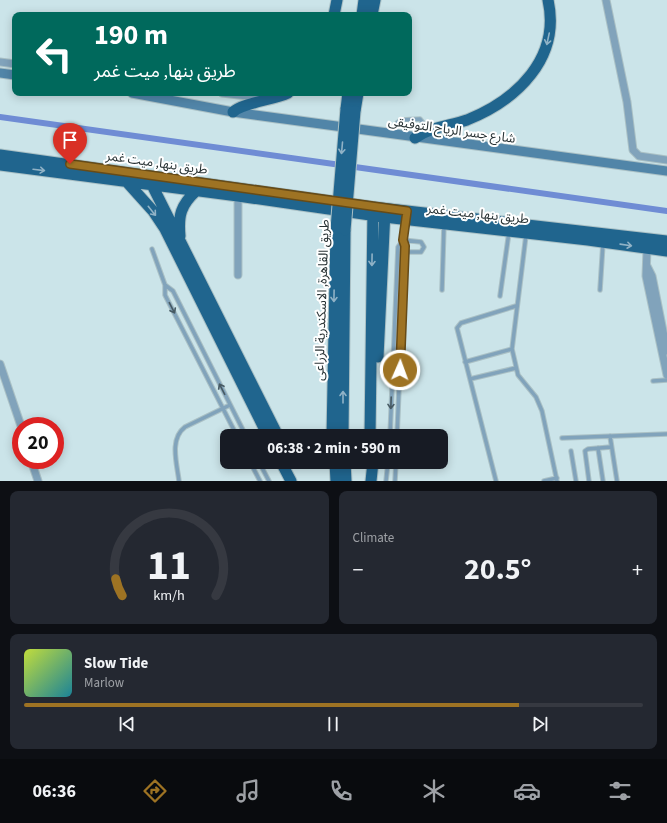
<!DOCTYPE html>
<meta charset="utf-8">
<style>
body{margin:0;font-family:"Source Sans 3","Noto Sans Arabic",sans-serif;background:#242831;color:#f1f3f6;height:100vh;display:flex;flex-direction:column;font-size:15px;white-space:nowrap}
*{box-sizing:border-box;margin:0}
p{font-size:13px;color:#9ea1a6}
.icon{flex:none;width:22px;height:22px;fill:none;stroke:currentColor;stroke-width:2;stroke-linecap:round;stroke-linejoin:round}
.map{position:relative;height:481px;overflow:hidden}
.details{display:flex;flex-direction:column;gap:10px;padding:10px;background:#0d0f14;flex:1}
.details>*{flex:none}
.guide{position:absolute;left:12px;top:12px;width:400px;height:84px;border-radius:8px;box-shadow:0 2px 10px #0003;background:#00695c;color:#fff;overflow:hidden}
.speed{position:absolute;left:12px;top:417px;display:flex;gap:8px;font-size:20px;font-weight:700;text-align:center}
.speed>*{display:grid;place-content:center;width:52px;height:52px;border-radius:50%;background:#171b24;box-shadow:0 2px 10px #0003;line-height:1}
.speed .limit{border:6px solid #d22;background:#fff;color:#111}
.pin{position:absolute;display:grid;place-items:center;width:34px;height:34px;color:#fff;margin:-41px -17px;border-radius:50% 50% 50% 0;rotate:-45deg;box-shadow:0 0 4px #0007}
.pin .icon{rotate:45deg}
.me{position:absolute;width:44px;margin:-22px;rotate:2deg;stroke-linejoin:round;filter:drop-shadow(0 0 3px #0008)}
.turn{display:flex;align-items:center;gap:14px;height:84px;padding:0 16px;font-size:18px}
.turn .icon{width:52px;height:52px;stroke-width:2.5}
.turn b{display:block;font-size:28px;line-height:34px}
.big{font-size:30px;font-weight:700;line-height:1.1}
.details .card{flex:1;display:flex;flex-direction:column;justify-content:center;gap:6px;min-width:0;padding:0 14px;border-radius:8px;background:#242831}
.details .dial{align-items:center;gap:0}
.dial svg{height:104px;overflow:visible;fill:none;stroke:#363941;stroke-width:7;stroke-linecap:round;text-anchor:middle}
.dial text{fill:#f1f3f6;stroke:none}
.song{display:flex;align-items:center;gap:12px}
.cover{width:48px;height:48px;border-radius:6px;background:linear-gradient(135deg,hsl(70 70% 55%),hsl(190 70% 35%))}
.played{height:4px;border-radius:2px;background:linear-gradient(90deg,#9e7323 80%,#363941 80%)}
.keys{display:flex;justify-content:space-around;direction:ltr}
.heat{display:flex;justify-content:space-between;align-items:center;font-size:22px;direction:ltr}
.details .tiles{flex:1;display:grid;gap:10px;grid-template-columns:1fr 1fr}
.card:last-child{grid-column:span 2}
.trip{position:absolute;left:220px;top:429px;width:228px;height:40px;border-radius:8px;background:#171b24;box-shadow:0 2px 10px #0003;font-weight:700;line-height:40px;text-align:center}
.tab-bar{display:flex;height:64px;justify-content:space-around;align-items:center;background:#090b0e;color:#9ea1a6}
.tab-bar .icon{width:28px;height:28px}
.tab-bar .on{color:#9e7323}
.tab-bar b{font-size:18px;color:#f1f3f6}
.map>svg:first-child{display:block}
</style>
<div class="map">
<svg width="667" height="481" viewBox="0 0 667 481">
<rect width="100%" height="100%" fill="#cbe4e9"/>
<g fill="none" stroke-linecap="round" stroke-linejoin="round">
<path stroke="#6f8cd4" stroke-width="6" d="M 0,117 L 667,211"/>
<g stroke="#aac0c5" stroke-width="5.5">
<path id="service" d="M 395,133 L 397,123 L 401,120 L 420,119 L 424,124 L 424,130
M 526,235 L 512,349 L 518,375 L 536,397 L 542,411 L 557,481
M 403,240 L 421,242 L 424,247 L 421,252 L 405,252
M 152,249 L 165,285
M 442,290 L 444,225
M 600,290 L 603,243
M 500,296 L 509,232
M 465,362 L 512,349
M 470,379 L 516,368
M 653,381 L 667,380
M 237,436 L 165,295 L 165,285 L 173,291 L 246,436
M 390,436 L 398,247 L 403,240
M 397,436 L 405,246 L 403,240 L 406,222
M 610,436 L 617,481
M 562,438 L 667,434
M 598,448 L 603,481
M 571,451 L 576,481
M 250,462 L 260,481
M 259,462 L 269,481
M 179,481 C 177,464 169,439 185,427 L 230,405
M 386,481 L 388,462
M 395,481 L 396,462
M 496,481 L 457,328 L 461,323 L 516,306
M 544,481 L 557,478
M 589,481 L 585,451 L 588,449 L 611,447"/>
</g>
<g stroke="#aac0c5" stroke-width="9">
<path id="minor" d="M 606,0 L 627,102 L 633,150 L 639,156 L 667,160
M 0,62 L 15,64
M 222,93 L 247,96 L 265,93
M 238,196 L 238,275
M 647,249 L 646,276 L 667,375
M 647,266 L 652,276 L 667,351
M 0,364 L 21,426
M 31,460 L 38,481"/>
</g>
<g stroke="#aac0c5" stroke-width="11">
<path id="secondary" d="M 0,73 L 15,75
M 132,93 L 233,112 L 667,171"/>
</g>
<g stroke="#aac0c5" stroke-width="13">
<path id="trunk" d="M 334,15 L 337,0
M 362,15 L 364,0
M 372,15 L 375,0
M 346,109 L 348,93
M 355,111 L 358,93
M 233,112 C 242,103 273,100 288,93
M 415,138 C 430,127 450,126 467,120 C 517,100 561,58 548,0
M 0,155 L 372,207 L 667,241
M 0,165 L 238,196 L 384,217 L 588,240 L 667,251
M 126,179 L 126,181 L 153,211 L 165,229 L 268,436
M 150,181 L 278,436
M 180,236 C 178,215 181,205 196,191
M 378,357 L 385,211
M 332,436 L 336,229
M 343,436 L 345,230
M 370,436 L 373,209
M 281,462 L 291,481
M 301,462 L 312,462
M 335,462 L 336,481
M 345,462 L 346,481
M 371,481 L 373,462"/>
</g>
<use href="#service" stroke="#81a3bb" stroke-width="3.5"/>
<use href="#minor" stroke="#81a3bb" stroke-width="7"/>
<use href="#secondary" stroke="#5185a8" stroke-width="9"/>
<use href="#trunk" stroke="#20658e" stroke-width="11"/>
<g stroke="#aac0c5" stroke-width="13" stroke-linecap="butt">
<path id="trunk-bridge" d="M 336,229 L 346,109
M 345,230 L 355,111"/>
</g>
<use href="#trunk-bridge" stroke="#20658e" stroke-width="11"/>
</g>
<defs><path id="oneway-shaft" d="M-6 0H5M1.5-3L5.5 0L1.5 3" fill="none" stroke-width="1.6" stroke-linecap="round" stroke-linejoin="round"/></defs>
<g stroke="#90b2c6">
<use href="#oneway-shaft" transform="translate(548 39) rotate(102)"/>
<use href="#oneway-shaft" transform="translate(342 148) rotate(95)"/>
<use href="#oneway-shaft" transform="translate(39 170) rotate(7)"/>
<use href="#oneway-shaft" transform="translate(152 211) rotate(51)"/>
<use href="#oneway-shaft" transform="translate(626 245) rotate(8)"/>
<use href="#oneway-shaft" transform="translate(372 260) rotate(91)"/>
<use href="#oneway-shaft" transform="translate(334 296) rotate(91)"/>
<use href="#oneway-shaft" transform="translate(343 397) rotate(-90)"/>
</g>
<g stroke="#475a63">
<use href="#oneway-shaft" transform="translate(172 308) rotate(63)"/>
<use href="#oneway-shaft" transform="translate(222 389) rotate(-117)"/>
<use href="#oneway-shaft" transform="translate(391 403) rotate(92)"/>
</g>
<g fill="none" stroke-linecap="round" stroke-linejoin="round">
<g stroke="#674b17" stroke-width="10">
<path id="route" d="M 70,164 L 407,211 L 403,240 L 405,246 L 400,370"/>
</g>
<use href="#route" stroke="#9e7323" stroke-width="7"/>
</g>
<g text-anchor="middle" stroke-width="4" stroke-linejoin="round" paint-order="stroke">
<g font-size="13" fill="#283234" stroke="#fff">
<text transform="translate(452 129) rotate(8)" y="5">شارع جسر الرياح التوفيقى</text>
<text transform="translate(157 162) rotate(8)" y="5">طريق بنها, ميت غمر</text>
<text transform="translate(478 213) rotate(6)" y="5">طريق بنها, ميت غمر</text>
<text transform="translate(321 300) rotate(-88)" y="5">طريق القاهرة, الاسكندرية الزراعى</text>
</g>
</g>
</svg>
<div class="speed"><div class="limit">20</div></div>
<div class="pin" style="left:70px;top:164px;background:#d93025"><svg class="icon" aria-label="arrive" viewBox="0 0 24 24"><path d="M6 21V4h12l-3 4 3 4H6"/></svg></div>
<svg class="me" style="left:400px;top:370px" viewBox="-20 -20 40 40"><circle r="17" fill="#9e7323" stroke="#fff" stroke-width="3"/><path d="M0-11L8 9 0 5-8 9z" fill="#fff"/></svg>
<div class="trip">06:38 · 2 min · 590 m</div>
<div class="guide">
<div class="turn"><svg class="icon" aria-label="left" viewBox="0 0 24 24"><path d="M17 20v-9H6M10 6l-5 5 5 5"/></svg><div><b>190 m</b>طريق بنها, ميت غمر</div></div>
</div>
</div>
<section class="details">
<div class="tiles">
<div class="card dial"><svg viewBox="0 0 100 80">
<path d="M14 69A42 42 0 1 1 86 69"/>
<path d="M14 69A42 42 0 0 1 9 56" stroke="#9e7323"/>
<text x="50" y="56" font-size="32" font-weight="700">11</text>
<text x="50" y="72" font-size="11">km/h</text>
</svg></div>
<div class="card"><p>Climate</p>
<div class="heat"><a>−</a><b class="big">20.5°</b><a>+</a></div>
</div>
<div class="card">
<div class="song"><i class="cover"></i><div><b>Slow Tide</b><p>Marlow</p></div></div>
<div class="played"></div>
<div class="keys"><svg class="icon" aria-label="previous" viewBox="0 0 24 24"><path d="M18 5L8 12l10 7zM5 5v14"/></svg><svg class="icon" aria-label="pause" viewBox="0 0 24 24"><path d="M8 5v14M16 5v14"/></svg><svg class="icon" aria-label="next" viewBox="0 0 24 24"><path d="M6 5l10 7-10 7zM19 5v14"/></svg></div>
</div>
</div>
</section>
<nav class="tab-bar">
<b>06:36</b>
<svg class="icon on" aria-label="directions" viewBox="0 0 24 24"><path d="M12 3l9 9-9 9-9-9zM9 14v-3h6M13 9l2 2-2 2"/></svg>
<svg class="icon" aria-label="music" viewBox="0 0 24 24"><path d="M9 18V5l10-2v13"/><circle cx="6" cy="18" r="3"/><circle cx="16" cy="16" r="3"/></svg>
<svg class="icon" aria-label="phone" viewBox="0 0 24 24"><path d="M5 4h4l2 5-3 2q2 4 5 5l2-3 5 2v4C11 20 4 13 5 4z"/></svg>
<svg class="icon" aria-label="climate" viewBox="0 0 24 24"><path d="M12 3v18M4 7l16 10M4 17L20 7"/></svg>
<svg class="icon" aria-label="car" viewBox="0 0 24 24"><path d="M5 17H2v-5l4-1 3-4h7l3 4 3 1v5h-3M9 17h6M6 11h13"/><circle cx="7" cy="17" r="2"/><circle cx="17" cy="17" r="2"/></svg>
<svg class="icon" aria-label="filters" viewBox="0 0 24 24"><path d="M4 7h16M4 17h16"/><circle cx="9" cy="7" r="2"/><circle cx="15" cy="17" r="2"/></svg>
</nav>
